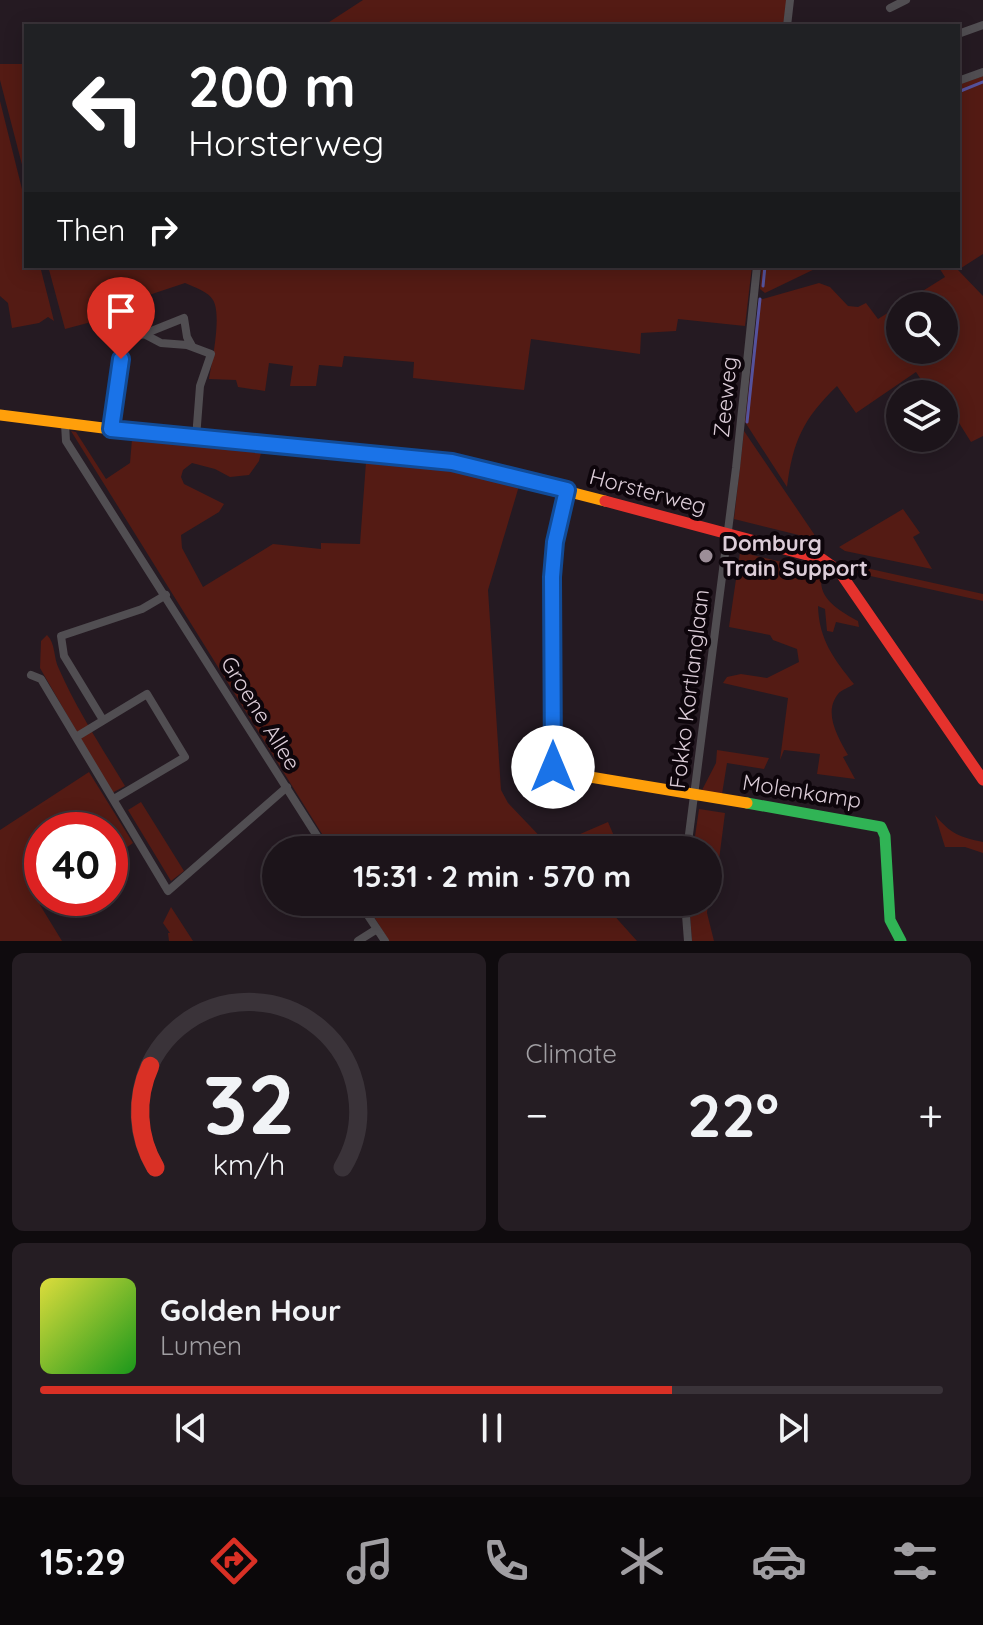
<!DOCTYPE html>
<meta charset="utf-8">
<style>
body{margin:0;font-family:Quicksand,sans-serif;background:#251d23;color:#f1f3f6;height:100vh;display:flex;flex-direction:column;font-size:30px;white-space:nowrap}
*{box-sizing:border-box;margin:0}
p{font-size:26px;color:#a09ea2}
.icon{flex:none;width:44px;height:44px;fill:none;stroke:currentColor;stroke-width:2;stroke-linecap:round;stroke-linejoin:round}
.map{position:relative;height:941px;overflow:hidden}
.sheet{display:flex;flex-direction:column;gap:12px;padding:12px;background:#0f0b0e;flex:1}
.sheet>*{flex:none}
.top-card{position:absolute;left:24px;top:24px;width:936px;height:244px;border-radius:0px;box-shadow:0 4px 20px #0003,0 0 0 2px #3a3339;background:#202124;color:#fff;overflow:hidden}
.controls{position:absolute;left:886px;top:292px;display:grid;gap:16px}
.controls a{display:grid;place-items:center;width:72px;height:72px;border-radius:50%;background:#1c141a;box-shadow:0 4px 20px #0003,0 0 0 2px #3a3339;font-size:40px}
.speed{position:absolute;left:24px;top:812px;display:flex;gap:16px;font-size:40px;font-weight:700;text-align:center}
.speed>*{display:grid;place-content:center;width:104px;height:104px;border-radius:50%;background:#1c141a;box-shadow:0 4px 20px #0003,0 0 0 2px #3a3339;line-height:1}
.speed .limit{border:12px solid #d22;background:#fff;color:#111}
.pin{position:absolute;display:grid;place-items:center;width:68px;height:68px;color:#fff;margin:-82px -34px;border-radius:50% 50% 50% 0;rotate:-45deg;box-shadow:0 0 8px #0007}
.pin .icon{rotate:45deg}
.me{position:absolute;width:88px;margin:-44px;rotate:0deg;stroke-linejoin:round;filter:drop-shadow(0 0 6px #0008)}
.turn{display:flex;align-items:center;gap:28px;height:168px;padding:0 32px;font-size:36px}
.turn .icon{width:104px;height:104px;stroke-width:2.5}
.turn b{display:block;font-size:56px;line-height:68px}
.then{display:flex;align-items:center;height:76px;padding:0 32px;background:#0003;gap:16px;font-size:30px}
.big{font-size:60px;font-weight:800;line-height:1.1}
.sheet .tile{flex:1;display:flex;flex-direction:column;justify-content:center;gap:12px;min-width:0;padding:0 28px;border-radius:12px;background:#251d23}
.sheet .dial{align-items:center;gap:0}
.dial svg{height:208px;overflow:visible;fill:none;stroke:#3a3339;stroke-width:7;stroke-linecap:round;text-anchor:middle}
.dial text{fill:#f1f3f6;stroke:none}
.song{display:flex;align-items:center;gap:24px}
.cover{width:96px;height:96px;border-radius:12px;background:linear-gradient(135deg,hsl(60 70% 55%),hsl(120 70% 35%))}
.played{height:8px;border-radius:4px;background:linear-gradient(90deg,#d93025 70%,#3a3339 70%)}
.keys{display:flex;justify-content:space-around;direction:ltr}
.heat{display:flex;justify-content:space-between;align-items:center;font-size:44px;direction:ltr}
.sheet .tiles{flex:1;display:grid;gap:12px;grid-template-columns:1fr 1fr}
.tile:last-child{grid-column:span 2}
.trip{position:absolute;left:262px;top:836px;width:460px;height:80px;border-radius:40px;background:#1c141a;box-shadow:0 4px 20px #0003,0 0 0 2px #3a3339;font-weight:800;line-height:80px;text-align:center}
.menu{display:flex;height:128px;justify-content:space-around;align-items:center;background:#0b080a;color:#a09ea2}
.menu .icon{width:56px;height:56px}
.menu .active{color:#d93025}
.menu b{font-size:36px;color:#f1f3f6}
.map>svg:first-child{display:block}
</style>
<div class="map">
<svg width="983" height="941" viewBox="0 0 983 941">
<rect width="100%" height="100%" fill="#251a22"/>
<path fill="#541b14" fill-rule="evenodd" d="M 363,0 L 787,0 L 783,26 L 323,26 Z
M 0,64 L 26,64 L 26,180 L 0,80 Z
M 983,76 L 983,254 L 958,270 L 983,296 L 983,436 L 971,442 L 944,399 L 944,394 L 924,384 L 916,372 L 856,413 L 837,386 C 803,419 793,441 787,487 L 745,422 L 759,300 L 819,283 L 830,287 L 848,306 L 858,307 L 866,303 L 878,319 L 945,277 L 938,266 L 958,266 L 958,85 ZM 900,306 L 944,306 L 944,350 L 900,350 Z
M 0,101 L 26,205 L 26,266 L 40,266 L 54,321 L 48,317 L 39,323 L 12,328 L 8,303 L 0,296 Z
M 48,266 L 752,266 L 745,326 L 678,319 L 676,331 L 641,333 L 640,354 L 531,339 L 524,390 L 413,378 L 414,362 L 344,356 L 342,367 L 319,365 L 316,386 L 290,386 L 293,366 L 269,363 L 265,391 L 238,387 L 236,380 L 209,379 C 212,362 222,315 213,300 C 209,292 194,287 185,283 L 128,302 L 110,317 L 65,329 Z
M 762,266 L 821,266 L 765,293 L 760,289 Z
M 71,431 L 76,432 L 106,479 L 130,463 L 132,439 L 261,453 L 259,461 L 249,475 L 230,477 L 215,469 L 192,463 L 183,470 L 181,477 L 184,484 L 224,504 L 219,512 L 181,535 L 182,548 L 203,587 L 273,544 L 321,549 L 321,543 L 360,544 L 366,462 L 448,469 L 486,476 L 488,480 L 511,486 L 519,486 L 488,590 L 501,790 L 508,803 L 550,847 L 608,822 L 620,850 L 332,850 Z
M 744,431 L 814,534 L 815,539 L 734,519 Z
M 903,509 L 920,533 L 913,537 L 932,569 L 845,551 L 839,547 Z
M 740,552 L 823,572 C 814,597 840,611 858,621 L 859,627 L 836,622 L 833,632 L 827,631 L 825,609 L 818,606 C 819,640 834,659 854,684 C 849,688 842,689 838,694 C 823,713 838,737 848,755 L 843,757 L 855,779 L 817,774 L 820,754 L 784,750 L 780,760 L 788,698 L 723,683 L 727,677 L 741,674 L 767,678 L 799,662 L 797,649 L 773,640 L 770,635 L 729,627 Z
M 848,564 L 983,594 L 983,601 L 848,571 L 845,566 Z
M 47,635 C 56,644 53,657 59,669 C 77,710 102,748 125,786 L 112,793 L 40,668 L 41,641 Z
M 717,750 L 769,758 L 764,769 L 727,763 L 722,794 L 701,792 L 716,763 Z
M 89,772 L 133,843 L 110,859 L 110,830 L 42,830 L 42,898 L 48,898 L 40,905 L 62,941 L 0,941 L 0,830 Z
M 141,802 L 184,871 L 171,881 L 128,810 Z
M 699,809 L 725,813 L 715,891 L 708,902 L 708,850 L 693,850 Z
M 935,815 C 951,834 959,837 983,842 L 983,853 L 965,847 L 945,847 Z
M 365,902 L 602,902 L 637,941 L 389,941 Z
M 689,902 L 708,902 L 707,913 L 714,941 L 692,941 Z
M 171,907 L 193,941 L 169,941 L 168,933 L 170,933 L 163,923 Z"/>
<g fill="none" stroke-linecap="round" stroke-linejoin="round">
<path stroke="#55529c" stroke-width="3" d="M 958,92 L 983,82
M 763,286 L 765,266
M 747,422 L 760,299"/>
<path stroke="#514e52" stroke-width="8" d="M 890,8 L 906,0
M 787,26 L 790,0
M 958,34 L 983,25
M 958,81 L 983,72
M 144,334 L 184,318 L 187,337 L 192,346
M 65,424 L 66,441 L 326,850
M 111,429 L 123,347 L 132,337 L 144,334 L 161,343 L 187,345 L 211,354 L 200,386 L 196,438
M 31,675 L 41,679 L 168,891 L 287,787
M 103,720 L 64,656 L 61,636 L 142,609 L 166,595
M 76,737 L 147,694 L 185,757 L 114,799
M 687,850 L 736,468 L 757,266
M 359,902 L 385,941
M 685,902 L 688,941
M 358,941 L 377,929"/>
<path stroke="#30b455" stroke-width="11" d="M 747,803 L 881,827 L 885,836 L 890,920 L 901,941"/>
<path stroke="#ff9f0a" stroke-width="11" d="M 0,415 L 111,429 L 452,462 L 605,501
M 567,490 L 555,542 L 552,577 L 554,771 L 747,803"/>
<path stroke="#e5322d" stroke-width="11" d="M 605,501 L 822,559 L 839,571 L 983,780"/>
</g>
<g fill="none" stroke-linecap="round" stroke-linejoin="round">
<g stroke="#114b97" stroke-width="20">
<path id="route" d="M 121,359 L 111,429 L 452,462 L 567,490 L 555,542 L 552,577 L 553,767"/>
</g>
<use href="#route" stroke="#1a73e8" stroke-width="14"/>
</g>
<circle fill="#9c8e98" stroke="#0d050b" stroke-width="3" cx="706" cy="556" r="8"/>
<g text-anchor="middle" stroke-width="8" stroke-linejoin="round" paint-order="stroke">
<g font-size="22" fill="#dccdd8" stroke="#0d050b">
<text transform="translate(725 397) rotate(-84)" y="8">Zeeweg</text>
<text transform="translate(648 491) rotate(15)" y="8">Horsterweg</text>
<text transform="translate(689 689) rotate(-83)" y="8">Fokko Kortlanglaan</text>
<text transform="translate(261 713) rotate(58)" y="8">Groene Allee</text>
<text transform="translate(802 791) rotate(9)" y="8">Molenkamp</text>
</g>
<g font-size="22" font-weight="bold" fill="#dccdd8" stroke="#0d050b" text-anchor="start">
<text x="722" y="551">Domburg<tspan x="722" dy="25">Train Support</tspan></text>
</g>
</g>
</svg>
<div class="controls">
<a><svg class="icon" aria-label="search" viewBox="0 0 24 24"><circle cx="10" cy="10" r="6"/><path d="M15 15l6 6"/></svg></a>
<a><svg class="icon" aria-label="layers" viewBox="0 0 24 24"><path d="M12 4l9 5-9 5-9-5zM3 14l9 5 9-5"/></svg></a>
</div>
<div class="speed"><div class="limit">40</div></div>
<div class="pin" style="left:121px;top:359px;background:#d93025"><svg class="icon" aria-label="arrive" viewBox="0 0 24 24"><path d="M6 21V4h12l-3 4 3 4H6"/></svg></div>
<svg class="me" style="left:553px;top:767px" viewBox="-20 -20 40 40"><circle r="19" fill="#fff"/><path d="M0-13L10 11 0 6-10 11z" fill="#1a73e8"/></svg>
<div class="trip">15:31 · 2 min · 570 m</div>
<div class="top-card">
<div class="turn"><svg class="icon" aria-label="left" viewBox="0 0 24 24"><path d="M17 20v-9H6M10 6l-5 5 5 5"/></svg><div><b>200 m</b>Horsterweg</div></div>
<div class="then">Then<svg class="icon" aria-label="right" viewBox="0 0 24 24"><path d="M7 20v-9h11M14 6l5 5-5 5"/></svg></div>
</div>
</div>
<section class="sheet">
<div class="tiles">
<div class="tile dial"><svg viewBox="0 0 100 80">
<path d="M14 69A42 42 0 1 1 86 69"/>
<path d="M14 69A42 42 0 0 1 12 30" stroke="#d93025"/>
<text x="50" y="56" font-size="32" font-weight="700">32</text>
<text x="50" y="72" font-size="11">km/h</text>
</svg></div>
<div class="tile"><p>Climate</p>
<div class="heat"><a>−</a><b class="big">22°</b><a>+</a></div>
</div>
<div class="tile">
<div class="song"><i class="cover"></i><div><b>Golden Hour</b><p>Lumen</p></div></div>
<div class="played"></div>
<div class="keys"><svg class="icon" aria-label="previous" viewBox="0 0 24 24"><path d="M18 5L8 12l10 7zM5 5v14"/></svg><svg class="icon" aria-label="pause" viewBox="0 0 24 24"><path d="M8 5v14M16 5v14"/></svg><svg class="icon" aria-label="next" viewBox="0 0 24 24"><path d="M6 5l10 7-10 7zM19 5v14"/></svg></div>
</div>
</div>
</section>
<nav class="menu">
<b>15:29</b>
<svg class="icon active" aria-label="directions" viewBox="0 0 24 24"><path d="M12 3l9 9-9 9-9-9zM9 14v-3h6M13 9l2 2-2 2"/></svg>
<svg class="icon" aria-label="music" viewBox="0 0 24 24"><path d="M9 18V5l10-2v13"/><circle cx="6" cy="18" r="3"/><circle cx="16" cy="16" r="3"/></svg>
<svg class="icon" aria-label="phone" viewBox="0 0 24 24"><path d="M5 4h4l2 5-3 2q2 4 5 5l2-3 5 2v4C11 20 4 13 5 4z"/></svg>
<svg class="icon" aria-label="climate" viewBox="0 0 24 24"><path d="M12 3v18M4 7l16 10M4 17L20 7"/></svg>
<svg class="icon" aria-label="car" viewBox="0 0 24 24"><path d="M5 17H2v-5l4-1 3-4h7l3 4 3 1v5h-3M9 17h6M6 11h13"/><circle cx="7" cy="17" r="2"/><circle cx="17" cy="17" r="2"/></svg>
<svg class="icon" aria-label="filters" viewBox="0 0 24 24"><path d="M4 7h16M4 17h16"/><circle cx="9" cy="7" r="2"/><circle cx="15" cy="17" r="2"/></svg>
</nav>
